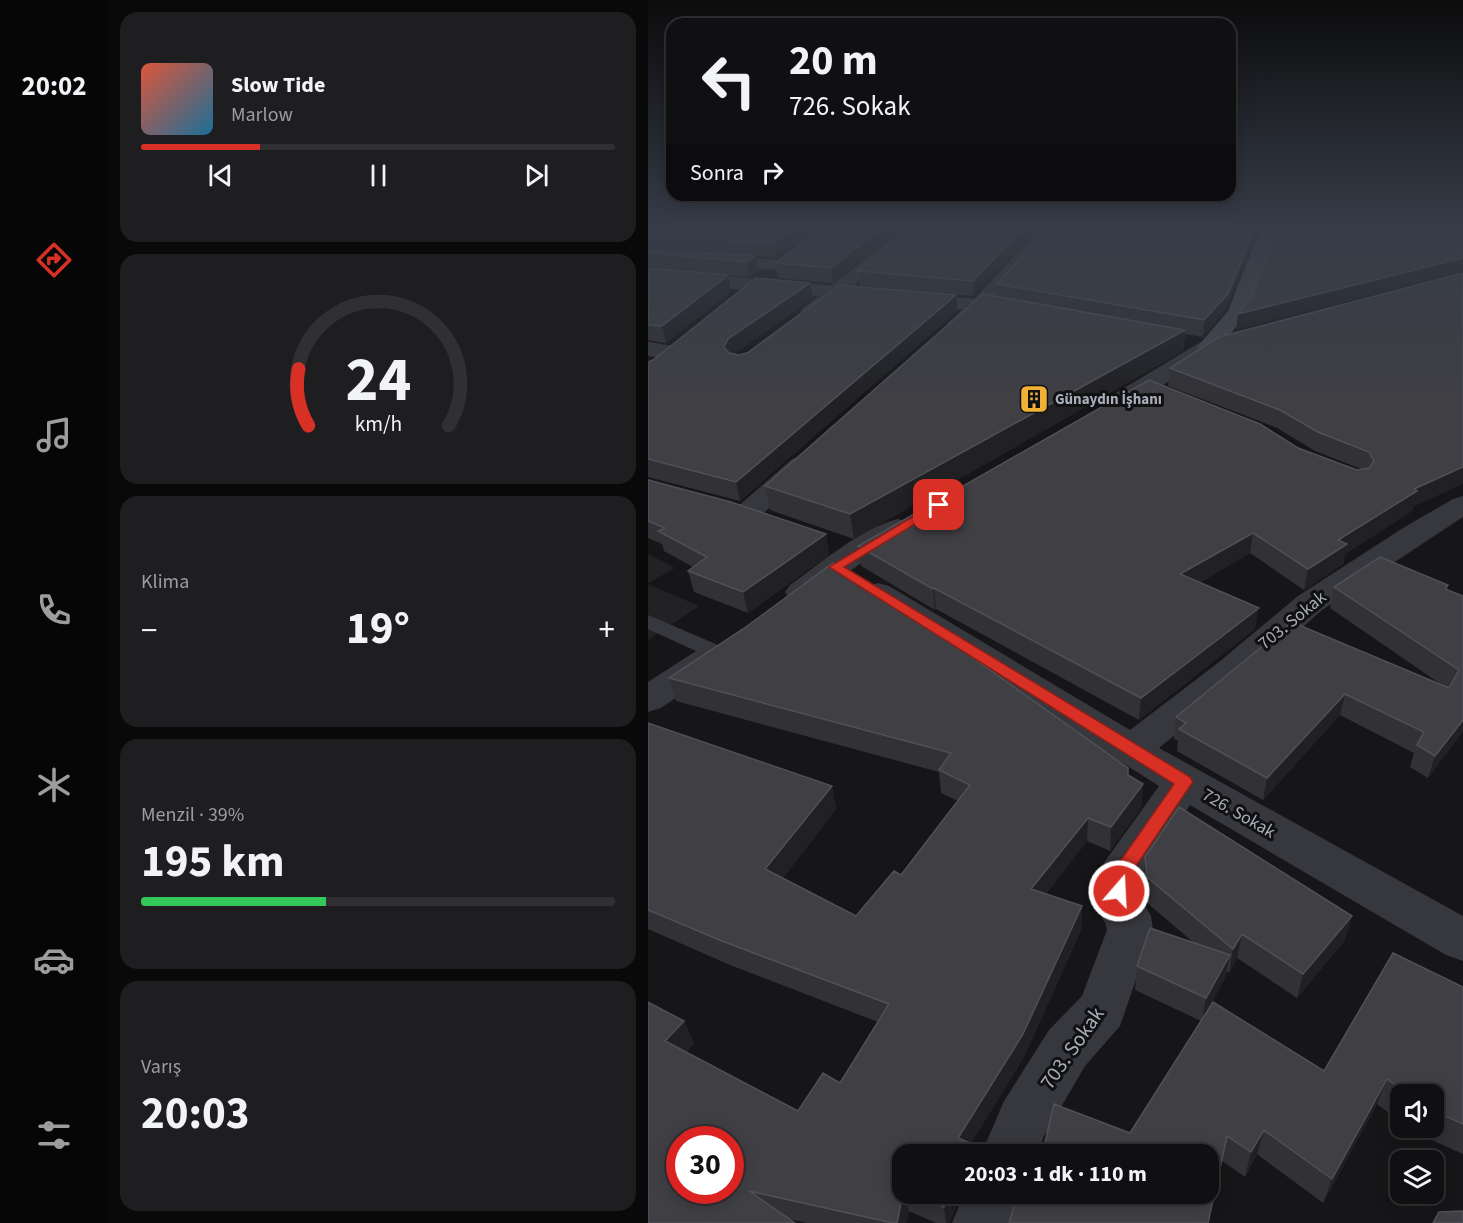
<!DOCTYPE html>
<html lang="tr">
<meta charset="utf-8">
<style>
body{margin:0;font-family:"Source Sans 3",sans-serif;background:#1e1e20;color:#f1f3f6;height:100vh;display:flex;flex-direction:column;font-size:22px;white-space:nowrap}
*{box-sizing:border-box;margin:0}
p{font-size:20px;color:#9c9d9f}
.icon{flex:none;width:33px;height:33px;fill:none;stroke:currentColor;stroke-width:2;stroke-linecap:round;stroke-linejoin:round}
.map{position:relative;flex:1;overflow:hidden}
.panel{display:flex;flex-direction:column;gap:12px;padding:12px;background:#09090a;width:540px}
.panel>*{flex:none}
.guide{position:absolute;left:18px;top:18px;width:570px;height:183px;border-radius:18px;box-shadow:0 3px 15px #0003,0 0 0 2px #303032;background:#101012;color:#f1f3f6;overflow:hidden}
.buttons{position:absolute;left:742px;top:1084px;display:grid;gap:12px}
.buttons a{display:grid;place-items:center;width:54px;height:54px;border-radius:12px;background:#101012;box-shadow:0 3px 15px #0003,0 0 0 2px #303032;font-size:30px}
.speed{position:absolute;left:18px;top:1126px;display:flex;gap:12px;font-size:30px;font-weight:700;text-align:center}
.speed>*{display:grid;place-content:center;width:78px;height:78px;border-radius:50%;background:#101012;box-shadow:0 3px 15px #0003,0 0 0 2px #303032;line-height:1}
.speed .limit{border:9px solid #d22;background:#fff;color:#111}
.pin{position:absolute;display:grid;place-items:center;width:51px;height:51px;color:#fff;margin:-26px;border-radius:12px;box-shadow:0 3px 9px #0006}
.me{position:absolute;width:66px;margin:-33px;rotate:19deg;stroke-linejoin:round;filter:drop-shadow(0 0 4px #0008)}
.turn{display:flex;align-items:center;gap:21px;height:126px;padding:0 24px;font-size:27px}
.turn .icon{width:78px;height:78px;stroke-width:2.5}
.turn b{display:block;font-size:42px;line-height:51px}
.then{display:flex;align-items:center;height:57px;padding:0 24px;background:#0003;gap:12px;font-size:22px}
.big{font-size:45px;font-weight:700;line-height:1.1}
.panel .tile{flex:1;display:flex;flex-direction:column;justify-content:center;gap:9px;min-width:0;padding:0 21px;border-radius:18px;background:#1e1e20}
.panel .dial{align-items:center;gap:0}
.dial svg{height:156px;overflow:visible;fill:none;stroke:#303032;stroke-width:7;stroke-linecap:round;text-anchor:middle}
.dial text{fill:#f1f3f6;stroke:none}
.song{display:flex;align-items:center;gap:18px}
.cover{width:72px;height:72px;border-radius:9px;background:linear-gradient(135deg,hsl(10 70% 55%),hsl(200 70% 35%))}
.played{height:6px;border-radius:3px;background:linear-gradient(90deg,#d93025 25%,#303032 25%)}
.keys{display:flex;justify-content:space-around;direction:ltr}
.heat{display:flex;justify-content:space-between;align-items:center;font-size:33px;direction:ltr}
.charge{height:9px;border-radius:4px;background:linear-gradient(90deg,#34c759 39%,#303032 0)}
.trip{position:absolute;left:244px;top:1144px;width:327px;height:60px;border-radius:18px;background:#101012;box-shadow:0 3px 15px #0003,0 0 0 2px #303032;font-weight:700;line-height:60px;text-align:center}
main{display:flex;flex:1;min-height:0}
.tabs{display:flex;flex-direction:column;width:108px;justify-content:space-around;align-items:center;background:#060607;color:#9c9d9f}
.tabs .icon{width:42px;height:42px}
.tabs .on{color:#d93025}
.tabs b{font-size:27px;color:#f1f3f6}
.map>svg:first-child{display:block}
</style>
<main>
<nav class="tabs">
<b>20:02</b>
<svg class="icon on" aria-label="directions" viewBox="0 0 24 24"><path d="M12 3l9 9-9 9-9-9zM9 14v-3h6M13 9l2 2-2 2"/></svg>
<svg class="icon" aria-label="music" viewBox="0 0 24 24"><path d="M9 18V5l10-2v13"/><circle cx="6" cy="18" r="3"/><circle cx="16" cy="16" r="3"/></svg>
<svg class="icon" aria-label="phone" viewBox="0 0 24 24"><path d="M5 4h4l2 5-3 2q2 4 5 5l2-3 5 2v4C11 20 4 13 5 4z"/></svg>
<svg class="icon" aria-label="climate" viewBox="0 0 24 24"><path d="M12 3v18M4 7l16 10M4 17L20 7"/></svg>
<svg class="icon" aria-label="car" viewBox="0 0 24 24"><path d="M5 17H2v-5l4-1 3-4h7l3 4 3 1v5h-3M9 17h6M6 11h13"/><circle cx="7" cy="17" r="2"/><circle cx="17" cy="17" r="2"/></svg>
<svg class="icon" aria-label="filters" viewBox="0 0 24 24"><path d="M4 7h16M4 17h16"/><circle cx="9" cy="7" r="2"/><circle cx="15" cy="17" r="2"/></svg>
</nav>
<section class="panel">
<div class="tile">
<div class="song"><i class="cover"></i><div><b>Slow Tide</b><p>Marlow</p></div></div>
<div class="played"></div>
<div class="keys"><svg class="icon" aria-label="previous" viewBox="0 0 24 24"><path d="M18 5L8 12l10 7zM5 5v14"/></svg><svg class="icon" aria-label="pause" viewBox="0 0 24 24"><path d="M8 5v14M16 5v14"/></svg><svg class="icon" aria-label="next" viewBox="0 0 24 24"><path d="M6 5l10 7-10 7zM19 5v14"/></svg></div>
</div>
<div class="tile dial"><svg viewBox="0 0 100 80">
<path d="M14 69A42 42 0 1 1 86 69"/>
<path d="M14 69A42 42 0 0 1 9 40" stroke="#d93025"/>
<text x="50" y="56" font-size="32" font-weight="700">24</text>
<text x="50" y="72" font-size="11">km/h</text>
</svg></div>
<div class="tile"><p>Klima</p>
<div class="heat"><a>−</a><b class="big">19°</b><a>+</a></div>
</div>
<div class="tile"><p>Menzil · 39%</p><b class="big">195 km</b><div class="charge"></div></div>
<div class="tile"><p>Varış</p><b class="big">20:03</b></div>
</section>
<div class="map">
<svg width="815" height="1223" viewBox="0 0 815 1223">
<rect width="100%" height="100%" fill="#161618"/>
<path fill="#222225" d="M 0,554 L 27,568 L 0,583 Z
M 0,584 L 51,606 L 0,640 Z"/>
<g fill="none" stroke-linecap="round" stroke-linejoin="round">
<path fill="#37383d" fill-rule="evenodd" d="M 0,615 L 77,648 L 80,653 L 77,658 L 70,660 L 63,658 L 0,629 Z"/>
<path fill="#37383d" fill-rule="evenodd" d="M 0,252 L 134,260 L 142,265 L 134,270 L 0,262 Z"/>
<path fill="#37383d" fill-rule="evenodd" d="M 258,227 L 277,227 L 169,316 L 155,316 L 152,312 L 155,308 Z
M 394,227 L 412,227 C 399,245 329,325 313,332 C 308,334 304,333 300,331 L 297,327 L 300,323 L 324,301 Z
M 0,342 L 32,347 L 35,352 L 32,357 L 24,359 L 0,356 Z
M 153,457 L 162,459 L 166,465 L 162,471 L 108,520 L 98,523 L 88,520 L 84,514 L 88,508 L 144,459 Z
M 815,496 L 815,517 L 674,610 L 597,678 L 511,748 L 815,916 L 815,961 L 798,955 L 542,805 L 493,880 L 493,898 L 503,916 L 505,930 L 472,1026 L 437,1066 L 396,1136 L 389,1155 L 333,1155 L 356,1101 L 401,1030 L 434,996 L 459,930 C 458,921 452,916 449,907 C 444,894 449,876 455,864 L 511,786 L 219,600 L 214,593 L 219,586 L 230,583 L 241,586 L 482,730 L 571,662 L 650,596 L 755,528 L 805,499 Z
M 316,1194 L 374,1194 L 362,1223 L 304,1223 Z"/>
<path fill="#37383d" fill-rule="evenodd" d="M 0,269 L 331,299 L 374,308 L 377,312 L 374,316 L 367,318 L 331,311 L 0,281 Z
M 559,341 L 567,343 L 570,348 L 567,353 L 476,409 L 467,411 L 458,409 L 455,404 L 458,399 L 551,343 Z
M 250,519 L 260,522 L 265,528 L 260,534 L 220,558 L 164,599 L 153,602 L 142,599 L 137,592 L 142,585 C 173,563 213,528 250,519 Z
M 60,648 L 72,651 L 78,659 L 72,667 L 13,708 L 0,712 L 0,682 L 48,651 Z"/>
<path fill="#45474d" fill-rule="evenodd" d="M 613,227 L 630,227 L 599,313 L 568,352 L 560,354 L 552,352 L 549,347 L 580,311 Z"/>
</g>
<path fill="#323236" d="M 170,227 L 128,257 L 107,256 L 110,271 L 101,277 L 0,267 L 0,230 Z
M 254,227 L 185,283 L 130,278 L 127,263 Z
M 390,227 L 325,296 L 212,286 L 210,271 Z
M 0,268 L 80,275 L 83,291 L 18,343 L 0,340 Z
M 815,273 L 764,511 L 697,554 L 695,564 L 656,590 L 602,553 L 551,583 L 607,629 L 491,720 L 288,609 L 287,610 L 213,566 L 210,546 L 650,448 L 709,470 L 713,469 L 667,451 L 629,428 L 520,386 L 522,368 Z
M 162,283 L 165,298 L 86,354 L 90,355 L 308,295 L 309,311 L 92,501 L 0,477 L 0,362 L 5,360 Z
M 349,284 L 578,310 L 555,337 L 537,334 L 535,351 L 206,539 L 122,510 L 117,486 L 349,297 Z
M 0,479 L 178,534 L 181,555 L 100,613 L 46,592 L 40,571 L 45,567 L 16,551 L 14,544 L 0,538 Z
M 800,585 L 799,590 L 815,596 L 815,731 L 780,778 L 762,767 L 766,753 L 692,715 L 615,800 L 529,751 L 530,741 L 526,739 L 528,717 L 644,622 L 794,685 L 682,608 L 686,587 Z
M 268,618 L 480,775 L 495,784 L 493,808 L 462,851 L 439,841 L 398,894 L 434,906 L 433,930 L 376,1057 L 323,1143 L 324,1144 L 326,1155 L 255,1155 L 255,1194 L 314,1194 L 301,1223 L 288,1223 L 261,1211 L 258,1223 L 159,1223 L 141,1219 L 0,1223 L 36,1021 L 46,1044 L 38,1053 L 150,1111 L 192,1083 L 230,1022 L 82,965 L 0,929 L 0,723 L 184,786 L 188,809 L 135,878 L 208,916 L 253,875 L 310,801 L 293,793 L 291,772 L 28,701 L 21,678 Z
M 497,857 L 697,940 L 649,998 L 589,958 L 581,973 L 579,971 L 577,978 L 562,1006 L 676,1071 L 815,987 L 815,1154 L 770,1134 L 761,1128 L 786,1128 L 786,1095 L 753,1095 L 753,1122 L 729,1104 L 675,1203 L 609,1154 L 597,1177 L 574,1161 L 384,1194 L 482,1133 L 553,1021 L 487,990 L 489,966 L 546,943 L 497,901 L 495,881 Z"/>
<path fill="#212124" d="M 148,227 L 170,227 L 128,257 L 126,243 Z
M 235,227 L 254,227 L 185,283 L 183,268 Z
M 377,227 L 390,227 L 325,296 L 325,281 Z
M 608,227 L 612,227 L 578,310 L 555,337 L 556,320 Z
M 107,256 L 110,271 L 101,277 L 99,262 Z
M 815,258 L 815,272 L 588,330 L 590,314 Z
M 80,275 L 83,291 L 18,343 L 14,326 Z
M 162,283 L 165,298 L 84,356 L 76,347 L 80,339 Z
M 308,295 L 309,311 L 92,501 L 88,482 Z
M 537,330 L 535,351 L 206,539 L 202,514 Z
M 815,467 L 815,484 L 765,507 L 764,511 L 697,554 L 695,564 L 656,590 L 660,569 L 690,540 L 766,489 Z
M 605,533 L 602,553 L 530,595 L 532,574 Z
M 178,534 L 181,555 L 100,613 L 95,592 Z
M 286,588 L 288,609 L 287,610 L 285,589 Z
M 611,608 L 607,629 L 491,720 L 493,698 Z
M 697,694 L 692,715 L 615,800 L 619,778 Z
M 815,720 L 815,731 L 780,778 L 787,756 Z
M 495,784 L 493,808 L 462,851 L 463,827 Z
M 184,786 L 188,809 L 124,892 L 117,869 Z
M 440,818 L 439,841 L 384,913 L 383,889 Z
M 434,906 L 433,930 L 376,1057 L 316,1155 L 310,1138 Z
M 704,916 L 697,940 L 649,998 L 655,974 Z
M 594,934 L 589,958 L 581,973 L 585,949 Z
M 582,955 L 577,978 L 554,1021 L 558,998 Z
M 36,1021 L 46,1044 L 27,1064 L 17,1041 Z
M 739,1079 L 729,1104 L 675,1203 L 684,1179 Z
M 616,1130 L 609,1154 L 597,1177 L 603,1152 Z
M 324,1144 L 326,1155 L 319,1155 Z
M 255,1194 L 257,1194 L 261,1211 L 258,1223 L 249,1223 Z
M 301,1194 L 314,1194 L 301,1223 L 298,1223 L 296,1207 Z"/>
<path fill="#3f3f44" stroke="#4f5156" stroke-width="1.5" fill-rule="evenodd" d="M 7,227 L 148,227 L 126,243 L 0,236 L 0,230 L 4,230 Z
M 176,227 L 235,227 L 183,268 L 127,263 Z
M 262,227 L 377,227 L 325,281 L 210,271 Z
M 402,227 L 608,227 L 580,294 L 556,320 L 349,284 Z
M 629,227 L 815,227 L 815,258 L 590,314 L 603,298 Z
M 0,250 L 107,256 L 99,262 L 0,253 Z
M 0,268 L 80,275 L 14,326 L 0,325 Z
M 815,273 L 815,467 L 766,489 L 769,491 L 690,540 L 699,544 L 660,569 L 605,533 L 532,574 L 611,608 L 493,698 L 286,588 L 285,589 L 210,546 L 501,380 L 612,424 L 650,448 L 709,470 L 721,468 L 726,461 L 721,452 L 670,432 L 632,410 L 522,368 L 571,337 Z
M 108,278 L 162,283 L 80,339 L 76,347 L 81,353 L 90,355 L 99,353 L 192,285 L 308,295 L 88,482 L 0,459 L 0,362 L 5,360 Z
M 335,294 L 537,330 L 202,514 L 117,486 Z
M 0,480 L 83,502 L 178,534 L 95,592 L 40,571 L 59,557 L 10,531 L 17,528 L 0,521 Z
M 732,557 L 800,585 L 797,589 L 815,596 L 815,720 L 787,756 L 769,745 L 776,732 L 697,694 L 619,778 L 531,729 L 538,723 L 528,717 L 644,622 L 801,688 L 811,670 L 686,587 Z
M 185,563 L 268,614 L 266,616 L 480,768 L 480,775 L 495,784 L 463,827 L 440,818 L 383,889 L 434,906 L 375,1034 L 310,1138 L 324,1144 L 319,1155 L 255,1155 L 255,1194 L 249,1223 L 245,1223 L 101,1191 L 147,1223 L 0,1223 L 0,1002 L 36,1021 L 17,1041 L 150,1111 L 175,1073 L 192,1083 L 241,1004 L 74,941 L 0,910 L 0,723 L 184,786 L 117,869 L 208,916 L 246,871 L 253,875 L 322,785 L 291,770 L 303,753 L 21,678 L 95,629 ZM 32,1140 L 82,1140 L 82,1191 L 32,1191 Z
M 531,807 L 704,916 L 655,974 L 594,934 L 585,949 L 499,877 L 497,857 Z
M 502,928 L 582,955 L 558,998 L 489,966 Z
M 745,953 L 815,987 L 815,1124 L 786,1111 L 786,1095 L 762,1095 L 739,1079 L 684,1179 L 616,1130 L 603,1152 L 579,1136 L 560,1223 L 361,1223 L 370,1194 L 561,1194 L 561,1155 L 394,1155 L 406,1104 L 482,1133 L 565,1002 L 676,1071 Z
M 265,1194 L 301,1194 L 296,1207 Z
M 815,1211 L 815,1223 L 785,1223 L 791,1212 Z"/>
<linearGradient id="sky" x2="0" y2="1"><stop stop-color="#0c0c0d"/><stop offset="0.57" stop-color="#363c48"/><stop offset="1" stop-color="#363c48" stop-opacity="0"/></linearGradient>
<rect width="815" height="399" fill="url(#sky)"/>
<path fill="#d93025" stroke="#8d1f18" stroke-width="1.5" d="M 291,501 L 295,502 L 295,507 L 196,567 L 542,777 L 545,782 L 542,786 L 480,878 L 480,891 L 477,896 L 471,898 L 464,896 L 461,891 L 461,877 L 526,784 L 181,567 Z"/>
<defs>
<g id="building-square" transform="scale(1.5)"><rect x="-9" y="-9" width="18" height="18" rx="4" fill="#f2b134" stroke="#111113"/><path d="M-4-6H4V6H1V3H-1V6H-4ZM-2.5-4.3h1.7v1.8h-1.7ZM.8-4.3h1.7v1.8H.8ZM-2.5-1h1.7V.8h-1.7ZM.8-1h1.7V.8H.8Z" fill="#111"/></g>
</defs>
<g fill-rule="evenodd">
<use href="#building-square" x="386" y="399"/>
</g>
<g text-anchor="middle" stroke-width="6" stroke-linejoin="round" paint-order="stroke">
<g font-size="15" font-weight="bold" fill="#a8adb8" stroke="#111113" text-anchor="start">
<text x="407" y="404">Günaydın İşhanı</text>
</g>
<g font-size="18" fill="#a8adb8" stroke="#111113">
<text transform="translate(644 620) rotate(-39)" y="6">703. Sokak</text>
<text transform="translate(591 813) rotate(30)" y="6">726. Sokak</text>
</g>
<g font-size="21" fill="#a8adb8" stroke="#111113">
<text transform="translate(424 1048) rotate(-55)" y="7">703. Sokak</text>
</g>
</g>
</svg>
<div class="buttons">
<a><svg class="icon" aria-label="sound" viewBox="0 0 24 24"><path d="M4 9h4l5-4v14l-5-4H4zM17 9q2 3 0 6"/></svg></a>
<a><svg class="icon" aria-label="layers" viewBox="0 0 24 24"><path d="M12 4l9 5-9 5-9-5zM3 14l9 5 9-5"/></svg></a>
</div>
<div class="speed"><div class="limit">30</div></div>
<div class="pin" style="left:291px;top:505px;background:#d93025"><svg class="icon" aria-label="arrive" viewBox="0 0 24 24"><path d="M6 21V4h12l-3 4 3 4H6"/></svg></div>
<svg class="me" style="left:471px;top:891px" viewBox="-20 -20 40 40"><circle r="17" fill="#d93025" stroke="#fff" stroke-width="3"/><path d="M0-11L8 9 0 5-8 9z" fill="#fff"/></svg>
<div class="trip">20:03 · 1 dk · 110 m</div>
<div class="guide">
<div class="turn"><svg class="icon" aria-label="left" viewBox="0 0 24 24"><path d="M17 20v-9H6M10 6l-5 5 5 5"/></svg><div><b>20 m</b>726. Sokak</div></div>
<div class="then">Sonra<svg class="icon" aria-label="right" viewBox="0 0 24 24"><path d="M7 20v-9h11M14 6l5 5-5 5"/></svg></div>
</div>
</div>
</main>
